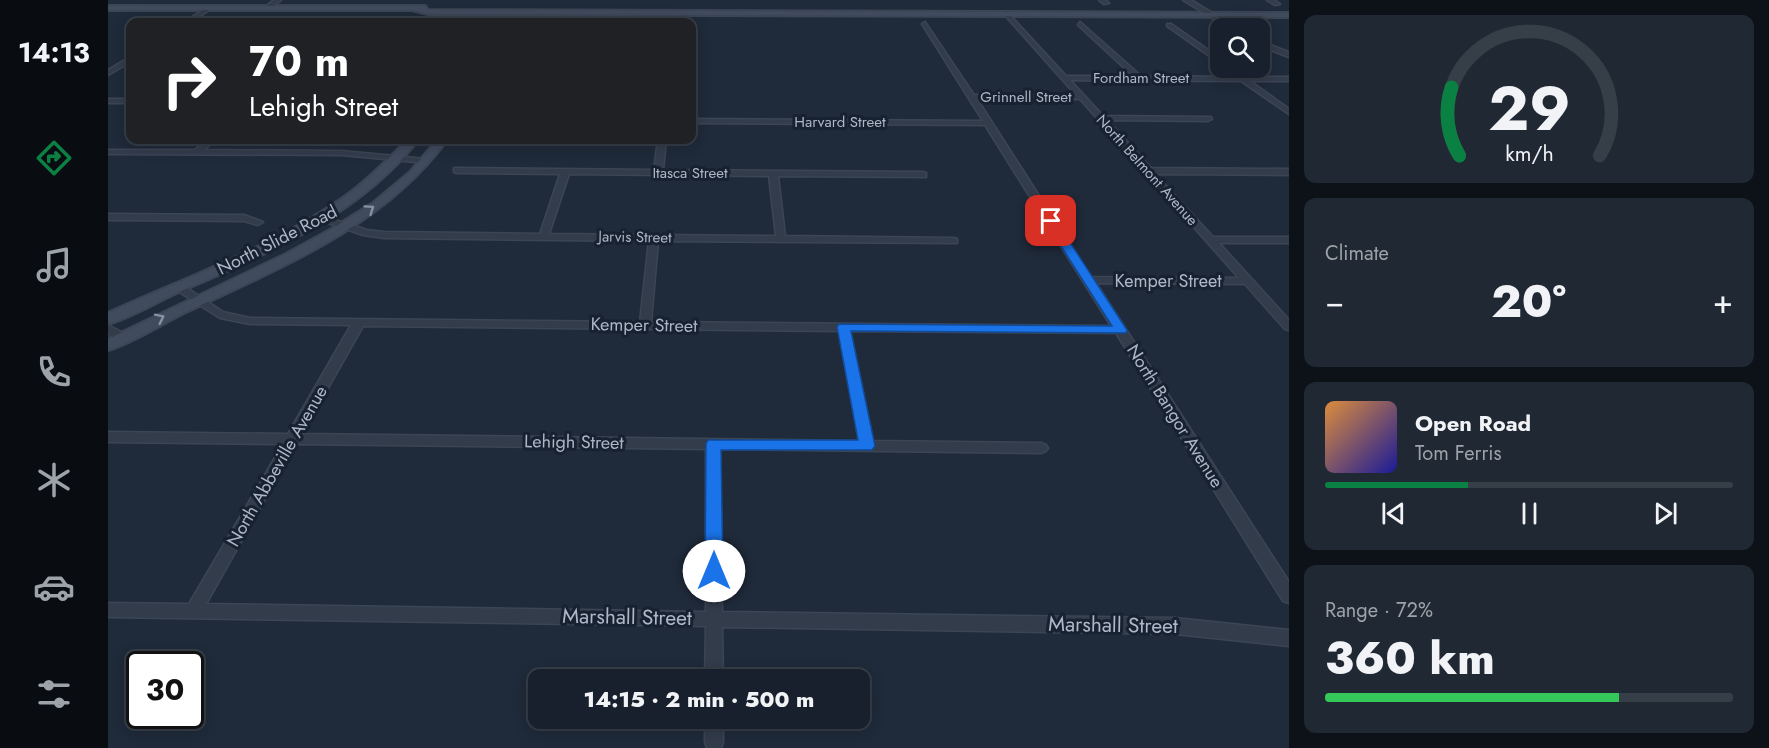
<!DOCTYPE html>
<meta charset="utf-8">
<style>
body{margin:0;font-family:Jost,sans-serif;background:#202834;color:#f1f3f6;height:100vh;display:flex;flex-direction:column;font-size:22px;white-space:nowrap}
*{box-sizing:border-box;margin:0}
p{font-size:20px;color:#9ea3a9}
.icon{flex:none;width:33px;height:33px;fill:none;stroke:currentColor;stroke-width:2;stroke-linecap:round;stroke-linejoin:round}
.map{position:relative;flex:1;overflow:hidden}
.details{display:flex;flex-direction:column;gap:15px;padding:15px;background:#0d1218;width:480px}
.details>*{flex:none}
.top-card{position:absolute;left:18px;top:18px;width:570px;height:126px;border-radius:12px;box-shadow:0 3px 15px #0003,0 0 0 2px #363e48;background:#202124;color:#fff;overflow:hidden}
.tools{position:absolute;left:1102px;top:18px;display:grid;gap:12px}
.tools a{display:grid;place-items:center;width:60px;height:60px;border-radius:12px;background:#17202c;box-shadow:0 3px 15px #0003,0 0 0 2px #363e48;font-size:30px}
.speed{position:absolute;left:18px;top:651px;display:flex;gap:12px;font-size:30px;font-weight:700;text-align:center}
.speed>*{display:grid;place-content:center;width:78px;height:78px;border-radius:50%;background:#17202c;box-shadow:0 3px 15px #0003,0 0 0 2px #363e48;line-height:1}
.speed .limit{border:3px solid #111;border-radius:9px;background:#fff;color:#111}
.pin{position:absolute;display:grid;place-items:center;width:51px;height:51px;color:#fff;margin:-26px;border-radius:12px;box-shadow:0 3px 9px #0006}
.me{position:absolute;width:66px;margin:-33px;rotate:0deg;stroke-linejoin:round;filter:drop-shadow(0 0 4px #0008)}
.turn{display:flex;align-items:center;gap:21px;height:126px;padding:0 24px;font-size:27px}
.turn .icon{width:78px;height:78px;stroke-width:2.5}
.turn b{display:block;font-size:42px;line-height:51px}
.big{font-size:45px;font-weight:800;line-height:1.1}
.details .widget{flex:1;display:flex;flex-direction:column;justify-content:center;gap:9px;min-width:0;padding:0 21px;border-radius:12px;background:#202834}
.details .dial{align-items:center;gap:0}
.dial svg{height:156px;overflow:visible;fill:none;stroke:#363e48;stroke-width:7;stroke-linecap:round;text-anchor:middle}
.dial text{fill:#f1f3f6;stroke:none}
.song{display:flex;align-items:center;gap:18px}
.cover{width:72px;height:72px;border-radius:9px;background:linear-gradient(135deg,hsl(30 70% 55%),hsl(240 70% 35%))}
.played{height:6px;border-radius:3px;background:linear-gradient(90deg,#0b8043 35%,#363e48 35%)}
.keys{display:flex;justify-content:space-around;direction:ltr}
.heat{display:flex;justify-content:space-between;align-items:center;font-size:33px;direction:ltr}
.charge{height:9px;border-radius:4px;background:linear-gradient(90deg,#34c759 72%,#363e48 0)}
.trip{position:absolute;left:420px;top:669px;width:342px;height:60px;border-radius:12px;background:#17202c;box-shadow:0 3px 15px #0003,0 0 0 2px #363e48;font-weight:800;line-height:60px;text-align:center}
main{display:flex;flex:1;min-height:0}
.dock{display:flex;flex-direction:column;width:108px;justify-content:space-around;align-items:center;background:#090d12;color:#9ea3a9}
.dock .icon{width:42px;height:42px}
.dock .selected{color:#0b8043}
.dock b{font-size:27px;color:#f1f3f6}
.map>svg:first-child{display:block}
</style>
<main>
<nav class="dock">
<b>14:13</b>
<svg class="icon selected" aria-label="directions" viewBox="0 0 24 24"><path d="M12 3l9 9-9 9-9-9zM9 14v-3h6M13 9l2 2-2 2"/></svg>
<svg class="icon" aria-label="music" viewBox="0 0 24 24"><path d="M9 18V5l10-2v13"/><circle cx="6" cy="18" r="3"/><circle cx="16" cy="16" r="3"/></svg>
<svg class="icon" aria-label="phone" viewBox="0 0 24 24"><path d="M5 4h4l2 5-3 2q2 4 5 5l2-3 5 2v4C11 20 4 13 5 4z"/></svg>
<svg class="icon" aria-label="climate" viewBox="0 0 24 24"><path d="M12 3v18M4 7l16 10M4 17L20 7"/></svg>
<svg class="icon" aria-label="car" viewBox="0 0 24 24"><path d="M5 17H2v-5l4-1 3-4h7l3 4 3 1v5h-3M9 17h6M6 11h13"/><circle cx="7" cy="17" r="2"/><circle cx="17" cy="17" r="2"/></svg>
<svg class="icon" aria-label="filters" viewBox="0 0 24 24"><path d="M4 7h16M4 17h16"/><circle cx="9" cy="7" r="2"/><circle cx="15" cy="17" r="2"/></svg>
</nav>
<div class="map">
<svg width="1181" height="748" viewBox="0 0 1181 748">
<rect width="100%" height="100%" fill="#1f2a3a"/>
<path fill="#435063" stroke="#536073" stroke-width="1.5" d="M 440,16 L 473,16 L 470,22 L 437,22 Z"/>
<g fill="none" stroke-linecap="round" stroke-linejoin="round">
<g stroke="#3c4554" stroke-width="3">
<path id="minor" d="M 991,0 L 997,0 L 1001,3 L 996,4 Z
M 1159,0 L 1166,0 L 1172,4 L 1167,5 Z
M 99,7 L 104,8 L 83,22 L 77,22 Z
M 898,11 L 958,76 L 1025,76 L 970,25 L 972,22 L 1033,76 L 1128,77 L 1117,68 L 1124,68 L 1137,77 L 1181,77 L 1181,81 L 1142,81 L 1181,109 L 1181,114 L 1133,81 L 962,80 L 995,116 L 1103,117 L 1104,119 L 1100,121 L 999,120 L 1043,168 L 1181,169 L 1181,175 L 1047,174 L 1105,237 L 1181,237 L 1181,243 L 1111,243 L 1181,320 L 1181,330 L 1177,329 L 1137,284 L 988,283 L 1181,582 L 1181,603 L 1175,601 L 1008,333 L 742,331 L 765,441 L 933,443 L 938,445 L 940,448 L 938,451 L 933,453 L 612,449 L 614,612 L 1067,618 L 1181,630 L 1181,646 L 1067,634 L 614,627 L 615,680 L 597,680 L 598,626 L 0,617 L 0,603 L 81,604 L 175,444 L 0,442 L 0,432 L 180,434 L 243,325 L 142,324 L 112,318 L 65,288 L 64,286 L 65,284 L 73,284 L 115,312 L 142,318 L 532,322 L 541,241 L 276,238 L 255,235 L 206,218 L 211,215 L 259,230 L 276,232 L 432,234 L 452,174 L 349,173 L 346,172 L 346,168 L 546,170 L 550,140 L 558,140 L 555,170 L 815,172 L 818,173 L 818,177 L 670,176 L 677,236 L 846,238 L 849,239 L 849,243 L 550,241 L 543,322 L 1003,326 L 877,125 L 584,123 L 584,119 L 875,121 L 814,24 L 817,22 L 866,95 L 968,95 L 896,14 ZM 869,99 L 972,99 L 1131,278 L 983,277 ZM 461,174 L 661,176 L 668,236 L 441,234 ZM 255,326 L 731,331 L 751,441 L 194,434 ZM 188,444 L 598,449 L 598,612 L 98,604 Z
M 1059,24 L 1063,24 L 1113,59 L 1113,64 L 1059,26 Z
M 22,57 L 22,62 L 0,75 L 0,70 Z
M 0,99 L 22,99 L 22,103 L 0,103 Z
M 99,140 L 107,140 L 96,150 L 234,151 L 318,159 L 322,161 L 318,163 L 234,155 L 0,154 L 0,150 L 87,150 Z
M 0,214 L 136,215 L 155,222 L 150,225 L 136,221 L 0,220 Z
M 0,325 L 17,334 L 19,337 L 17,340 L 9,340 L 0,334 Z
M 597,718 L 615,718 L 615,742 L 613,748 L 599,748 L 597,742 Z"/>
</g>
<g stroke="#3c4554" stroke-width="3">
<path id="tertiary" d="M 166,0 L 173,0 L 160,10 L 156,10 L 156,8 Z
M 1075,0 L 1083,0 L 1129,28 L 1121,28 Z
M 1152,41 L 1181,52 L 1181,57 L 1152,46 Z"/>
</g>
<g stroke="#3c4554" stroke-width="4">
<path id="secondary" d="M 0,6 L 317,6 L 320,10 L 1181,13 L 1181,17 L 320,14 L 304,10 L 0,10 Z
M 299,140 L 310,140 C 251,216 157,254 71,292 C 48,302 24,317 0,324 L 0,313 C 79,277 163,248 235,198 C 259,181 279,161 299,140 Z
M 329,140 L 339,140 C 275,227 173,267 78,312 C 55,323 23,344 0,350 L 0,339 L 176,255 L 222,230 L 265,203 L 302,172 Z"/>
</g>
<use href="#minor" fill="#333c4b" fill-rule="evenodd"/>
<use href="#tertiary" fill="#333c4b" fill-rule="evenodd"/>
<use href="#secondary" fill="#404b5e" fill-rule="evenodd"/>
</g>
<defs><path id="oneway-chevron" d="M-2-3.5L2.5 0L-2 3.5" fill="none" stroke-width="1.6" stroke-linecap="round" stroke-linejoin="round" transform="scale(1.5)"/></defs>
<g stroke="#8791a2">
<use href="#oneway-chevron" transform="translate(262 209) rotate(-35)"/>
<use href="#oneway-chevron" transform="translate(52 318) rotate(-26)"/>
</g>
<path fill="#1a73e8" stroke="#114b97" stroke-width="1.5" d="M 943,218 L 948,221 L 1019,330 L 1018,333 L 743,331 L 767,446 L 764,450 L 613,450 L 615,571 L 612,577 L 606,579 L 600,577 L 597,571 L 598,444 L 600,440 L 750,440 L 729,327 L 731,324 L 1004,326 L 937,221 Z"/>
<g text-anchor="middle" stroke-width="6" stroke-linejoin="round" paint-order="stroke">
<g font-size="15" fill="#adb7c7" stroke="#18212f">
<text x="1033" y="83">Fordham Street</text>
<text x="918" y="102">Grinnell Street</text>
<text x="732" y="127">Harvard Street</text>
<text transform="translate(1039 170) rotate(48)" y="5">North Belmont Avenue</text>
<text x="582" y="178">Itasca Street</text>
<text transform="translate(527 237) rotate(1)" y="5">Jarvis Street</text>
</g>
<g font-size="18" fill="#adb7c7" stroke="#18212f">
<text transform="translate(169 240) rotate(-27)" y="6">North Slide Road</text>
<text x="1060" y="287">Kemper Street</text>
<text transform="translate(536 325) rotate(1)" y="6">Kemper Street</text>
<text transform="translate(1067 416) rotate(58)" y="6">North Bangor Avenue</text>
<text transform="translate(466 442) rotate(1)" y="6">Lehigh Street</text>
<text transform="translate(169 466) rotate(-60)" y="6">North Abbeville Avenue</text>
</g>
<g font-size="21" fill="#adb7c7" stroke="#18212f">
<text transform="translate(519 617) rotate(1)" y="7">Marshall Street</text>
<text transform="translate(1005 625) rotate(1)" y="7">Marshall Street</text>
</g>
</g>
</svg>
<div class="tools">
<a><svg class="icon" aria-label="search" viewBox="0 0 24 24"><circle cx="10" cy="10" r="6"/><path d="M15 15l6 6"/></svg></a>
</div>
<div class="speed"><div class="limit">30</div></div>
<div class="pin" style="left:943px;top:221px;background:#d93025"><svg class="icon" aria-label="arrive" viewBox="0 0 24 24"><path d="M6 21V4h12l-3 4 3 4H6"/></svg></div>
<svg class="me" style="left:606px;top:571px" viewBox="-20 -20 40 40"><circle r="19" fill="#fff"/><path d="M0-13L10 11 0 6-10 11z" fill="#1a73e8"/></svg>
<div class="trip">14:15 · 2 min · 500 m</div>
<div class="top-card">
<div class="turn"><svg class="icon" aria-label="right" viewBox="0 0 24 24"><path d="M7 20v-9h11M14 6l5 5-5 5"/></svg><div><b>70 m</b>Lehigh Street</div></div>
</div>
</div>
<section class="details">
<div class="widget dial"><svg viewBox="0 0 100 80">
<path d="M14 69A42 42 0 1 1 86 69"/>
<path d="M14 69A42 42 0 0 1 10 34" stroke="#0b8043"/>
<text x="50" y="56" font-size="32" font-weight="700">29</text>
<text x="50" y="72" font-size="11">km/h</text>
</svg></div>
<div class="widget"><p>Climate</p>
<div class="heat"><a>−</a><b class="big">20°</b><a>+</a></div>
</div>
<div class="widget">
<div class="song"><i class="cover"></i><div><b>Open Road</b><p>Tom Ferris</p></div></div>
<div class="played"></div>
<div class="keys"><svg class="icon" aria-label="previous" viewBox="0 0 24 24"><path d="M18 5L8 12l10 7zM5 5v14"/></svg><svg class="icon" aria-label="pause" viewBox="0 0 24 24"><path d="M8 5v14M16 5v14"/></svg><svg class="icon" aria-label="next" viewBox="0 0 24 24"><path d="M6 5l10 7-10 7zM19 5v14"/></svg></div>
</div>
<div class="widget"><p>Range · 72%</p><b class="big">360 km</b><div class="charge"></div></div>
</section>
</main>
